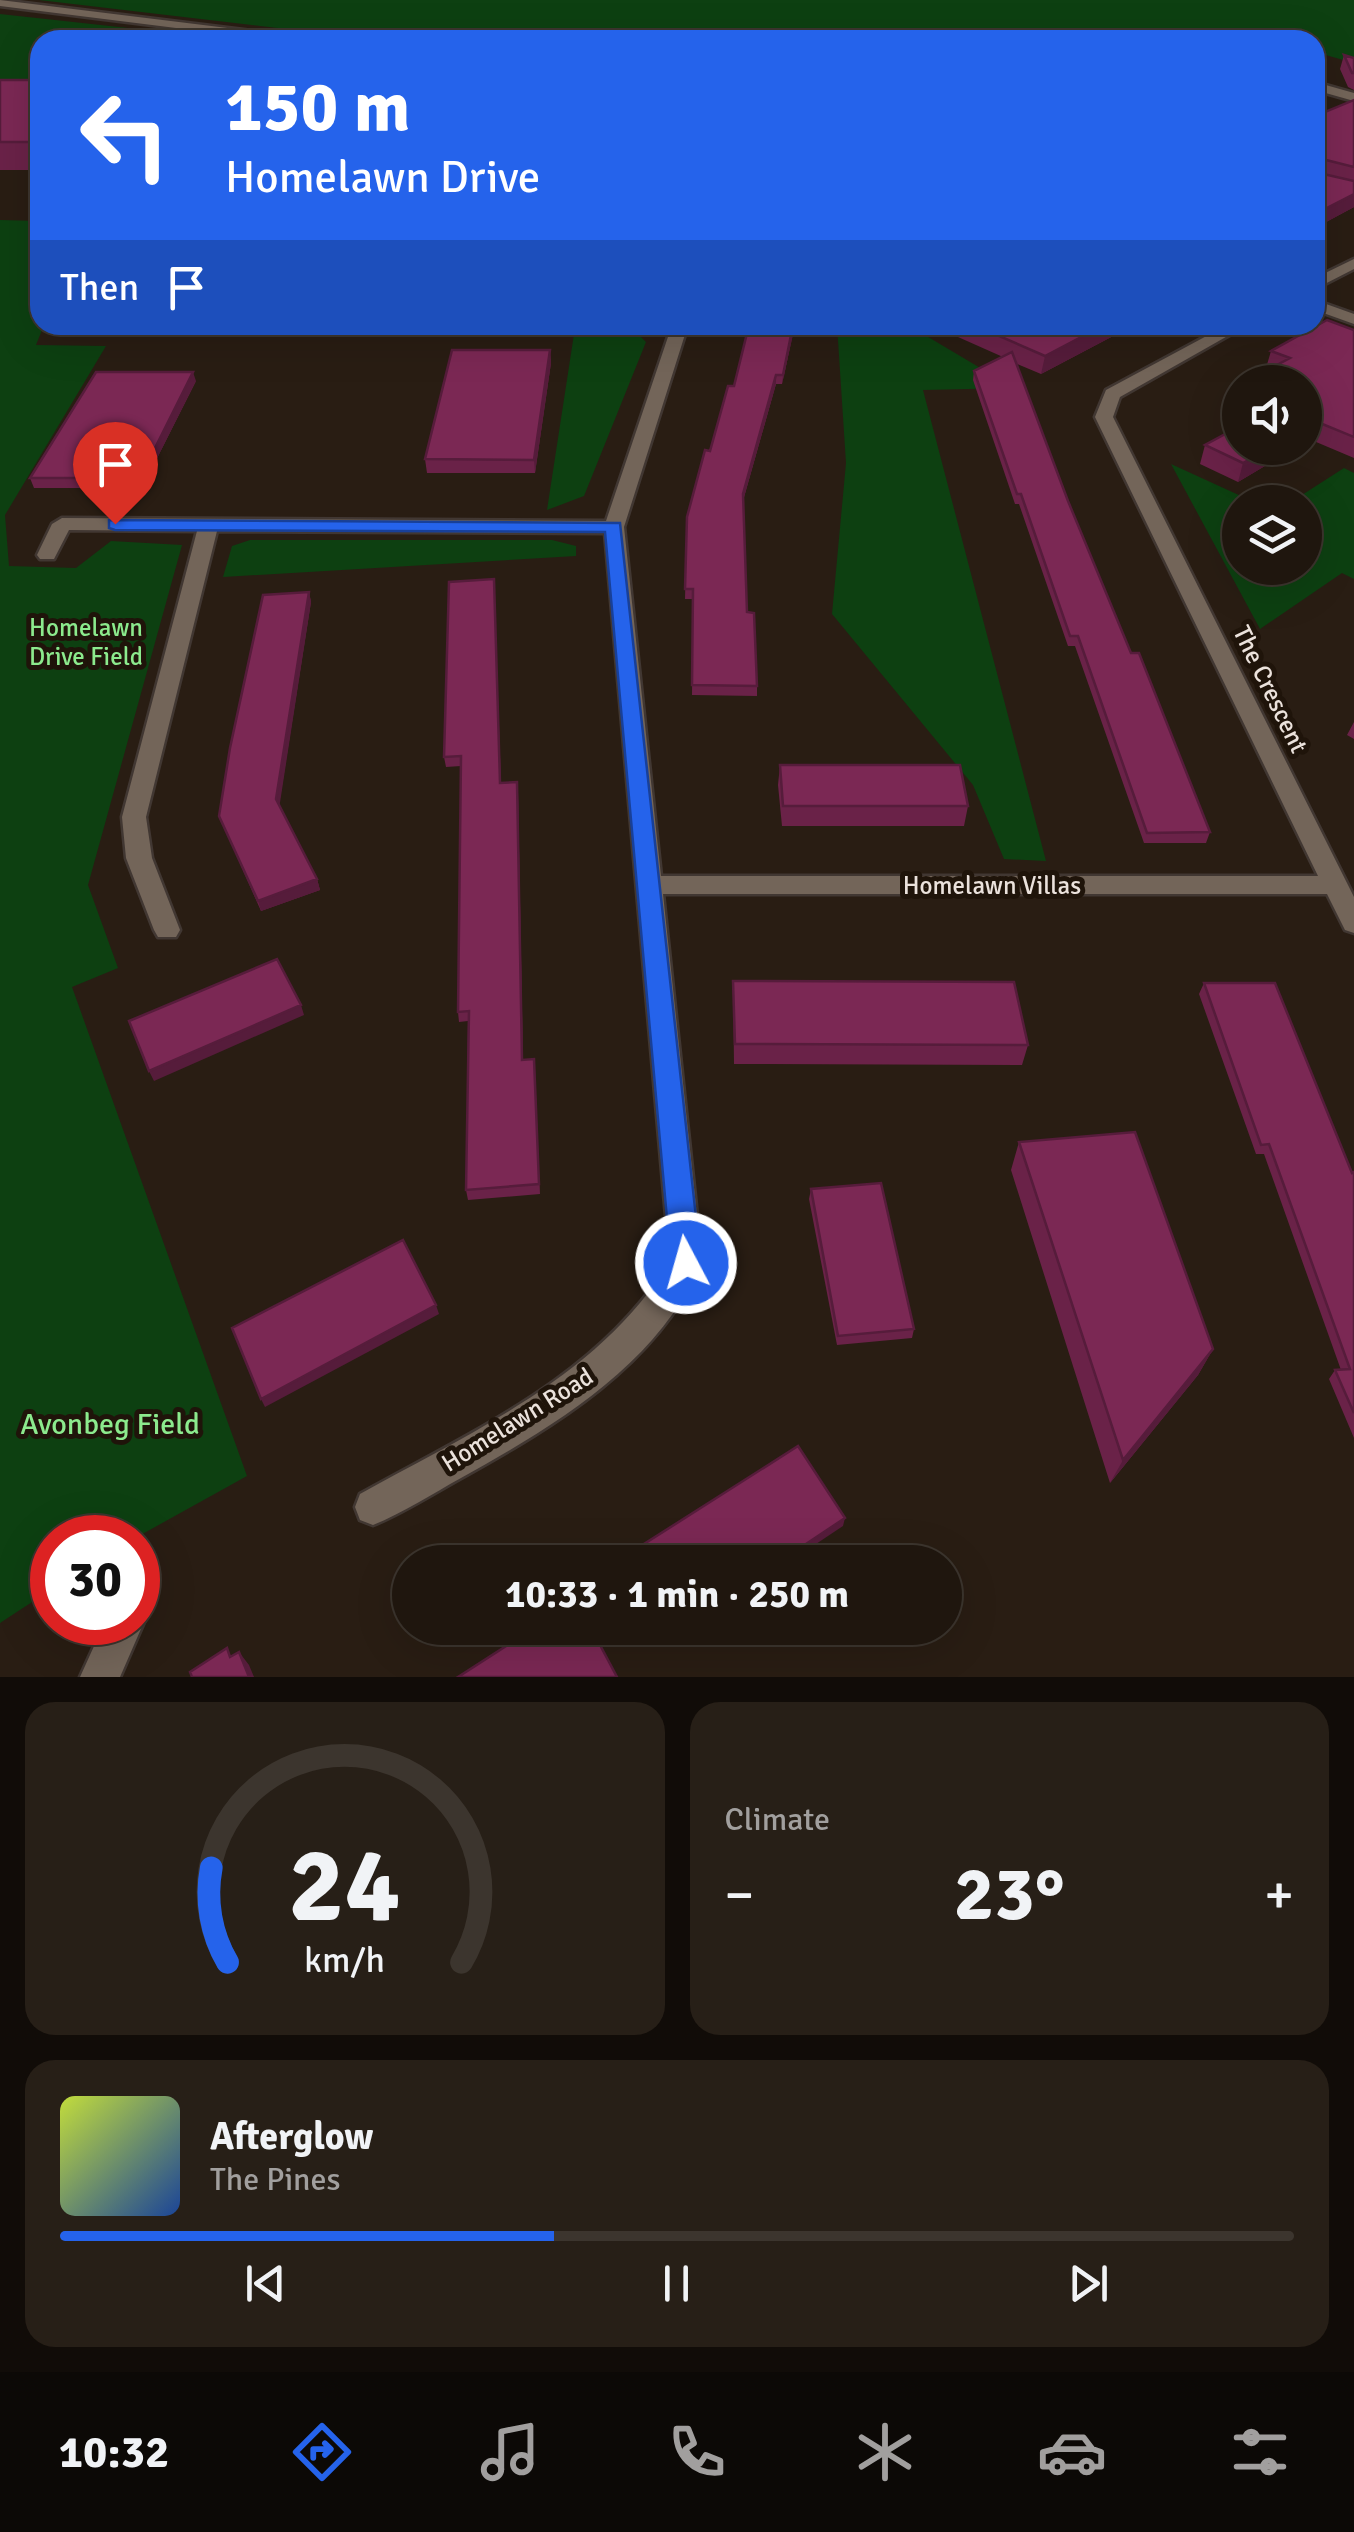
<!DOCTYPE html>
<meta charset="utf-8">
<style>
body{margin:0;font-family:Signika,sans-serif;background:#271f17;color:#f1f3f6;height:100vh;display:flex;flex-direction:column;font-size:38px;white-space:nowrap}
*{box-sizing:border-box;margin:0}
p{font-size:32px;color:#a19f9e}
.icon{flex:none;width:55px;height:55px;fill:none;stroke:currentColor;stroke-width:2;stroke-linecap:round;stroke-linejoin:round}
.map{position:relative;height:1677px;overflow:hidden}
.sheet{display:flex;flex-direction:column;gap:25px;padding:25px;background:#110c08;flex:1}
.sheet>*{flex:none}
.guide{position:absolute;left:30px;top:30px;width:1295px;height:305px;border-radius:30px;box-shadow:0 10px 40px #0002,0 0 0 2px #3c352e;background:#2563eb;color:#fff;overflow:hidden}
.tools{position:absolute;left:1222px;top:365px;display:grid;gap:20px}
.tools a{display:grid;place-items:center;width:100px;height:100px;border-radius:50%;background:#1f160e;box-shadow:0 10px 40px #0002,0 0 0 2px #3c352e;font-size:50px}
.speed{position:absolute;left:30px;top:1515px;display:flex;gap:20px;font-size:50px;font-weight:700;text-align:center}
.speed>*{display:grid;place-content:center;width:130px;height:130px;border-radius:50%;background:#1f160e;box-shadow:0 10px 40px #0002,0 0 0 2px #3c352e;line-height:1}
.speed .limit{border:15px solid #d22;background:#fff;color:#111}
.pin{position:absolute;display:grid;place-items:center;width:85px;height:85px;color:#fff;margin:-102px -42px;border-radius:50% 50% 50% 0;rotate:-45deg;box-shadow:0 0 10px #0007}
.pin .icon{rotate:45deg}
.me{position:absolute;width:110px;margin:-55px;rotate:354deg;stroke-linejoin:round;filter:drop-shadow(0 0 8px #0008)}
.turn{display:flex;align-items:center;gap:35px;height:210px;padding:0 30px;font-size:45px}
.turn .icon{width:130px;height:130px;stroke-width:2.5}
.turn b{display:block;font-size:70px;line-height:85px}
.then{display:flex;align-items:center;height:95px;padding:0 30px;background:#0003;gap:20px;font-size:38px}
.big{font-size:75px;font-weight:800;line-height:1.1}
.sheet .widget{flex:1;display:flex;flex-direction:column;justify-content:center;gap:15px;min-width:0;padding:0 35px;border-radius:30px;background:#271f17}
.sheet .dial{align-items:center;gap:0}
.dial svg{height:260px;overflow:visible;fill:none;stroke:#3c352e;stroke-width:7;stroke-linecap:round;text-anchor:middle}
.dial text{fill:#f1f3f6;stroke:none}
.song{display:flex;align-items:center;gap:30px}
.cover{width:120px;height:120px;border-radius:15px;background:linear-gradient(135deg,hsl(70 70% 55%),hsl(220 70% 35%))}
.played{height:10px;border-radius:5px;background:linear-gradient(90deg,#2563eb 40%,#3c352e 40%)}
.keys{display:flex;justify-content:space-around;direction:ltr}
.heat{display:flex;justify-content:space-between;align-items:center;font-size:55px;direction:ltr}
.sheet .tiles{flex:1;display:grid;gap:25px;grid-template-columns:1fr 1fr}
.widget:last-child{grid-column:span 2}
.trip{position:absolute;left:392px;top:1545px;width:570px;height:100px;border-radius:50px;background:#1f160e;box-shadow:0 10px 40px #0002,0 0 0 2px #3c352e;font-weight:800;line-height:100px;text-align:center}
.dock{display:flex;height:160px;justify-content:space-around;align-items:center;background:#0c0906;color:#a19f9e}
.dock .icon{width:70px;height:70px}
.dock .current{color:#2563eb}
.dock b{font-size:45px;color:#f1f3f6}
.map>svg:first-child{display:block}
</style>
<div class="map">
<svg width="1354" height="1677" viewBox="0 0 1354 1677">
<rect width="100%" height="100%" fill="#291d13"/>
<path fill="#0d4011" d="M 39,0 L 1354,0 L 1354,63 L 1315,52 L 1315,40 L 381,40 Z
M 0,14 L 238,40 L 40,40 L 40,101 L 0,101 Z
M 0,220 L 40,221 L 40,325 L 44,325 L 36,345 L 106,346 L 5,515 L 9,566 L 76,568 L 111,541 L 182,545 L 88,885 L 118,968 L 72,987 L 247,1476 L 137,1537 L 52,1538 L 52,1589 L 0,1623 Z
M 837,325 L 908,325 L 1014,388 L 923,390 L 1046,861 L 1004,859 L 973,785 L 832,614 L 846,463 Z
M 574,334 L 640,336 L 646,342 L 584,496 L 547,510 Z
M 1171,464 L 1254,502 L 1240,502 L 1240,568 L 1305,568 L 1305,502 L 1291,502 L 1344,468 L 1354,473 L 1354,579 L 1342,573 L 1260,629 Z
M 250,540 L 552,540 L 576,546 L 576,556 L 223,577 L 232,546 Z"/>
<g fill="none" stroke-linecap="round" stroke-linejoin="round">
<g stroke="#413732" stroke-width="5">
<path id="minor" d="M 1315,82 L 1354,93 L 1354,101 L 1315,90 Z
M 1354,259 L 1354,269 L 1315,289 L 1315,278 Z
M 1315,300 L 1354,314 L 1354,324 L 1315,310 Z
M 672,325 L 688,325 L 624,527 L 661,876 L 1318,876 L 1095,417 L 1106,390 L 1227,325 L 1247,325 L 1120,397 L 1113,417 L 1354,897 L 1354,933 L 1345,930 L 1327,894 L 663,894 L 702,1263 C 656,1366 556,1425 461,1478 C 432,1494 403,1513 373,1525 L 360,1520 L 355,1507 L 360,1494 C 473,1431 600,1376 670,1261 L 605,533 L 217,531 L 146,817 L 152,858 L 180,930 L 176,937 L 158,937 L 154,930 L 126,858 L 122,817 L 197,531 L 69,530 L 54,559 L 40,559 L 37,555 L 52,524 L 62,518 L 606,521 Z
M 138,1608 L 144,1622 L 120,1677 L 80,1677 L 105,1622 L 138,1622 Z"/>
</g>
<g stroke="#413732" stroke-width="5">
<path id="tertiary" d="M 0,0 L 300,37 L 305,40 L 273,40 L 0,6 Z"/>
</g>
<use href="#minor" fill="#736559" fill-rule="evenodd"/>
<use href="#tertiary" fill="#736559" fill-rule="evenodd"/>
</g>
<path fill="#6a2248" d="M 1344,55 L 1354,58 L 1354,90 L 1348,87 L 1340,69 Z
M 0,80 L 40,80 L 40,170 L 0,170 Z
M 1354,100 L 1354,207 L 1315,228 L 1315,116 Z
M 749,325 L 795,325 L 782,384 L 776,384 L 743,501 L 747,612 L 757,686 L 757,696 L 692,695 L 693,599 L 685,599 L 687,517 L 734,386 L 749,331 Z
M 931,325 L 1134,325 L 1041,374 L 1015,363 L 1068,501 L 1131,653 L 1210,832 L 1206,843 L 1144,843 L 1075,646 L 1068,646 L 1019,504 L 1015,504 L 973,380 L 974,371 L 1003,357 Z
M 1354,330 L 1354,458 L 1309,439 L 1305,442 L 1305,382 L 1266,368 L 1271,351 Z
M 550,350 L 551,363 L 535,473 L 427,473 L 425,459 Z
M 196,381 L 142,488 L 34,488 L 30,478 Z
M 1240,385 L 1240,413 L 1227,408 L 1232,390 Z
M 1205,445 L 1295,448 L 1238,482 L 1200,464 Z
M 494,579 L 501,783 L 518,792 L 523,1060 L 535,1069 L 540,1194 L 468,1200 L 466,1190 L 468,1021 L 459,1022 L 458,1012 L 461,766 L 446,767 L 444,757 Z
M 309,592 L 311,602 L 279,805 L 317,879 L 320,890 L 261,911 L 219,816 Z
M 1354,722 L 1354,739 L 1347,735 Z
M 780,765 L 968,806 L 964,826 L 782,826 L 778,785 Z
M 733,981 L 1028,1045 L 1022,1065 L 734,1064 Z
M 1204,983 L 1352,1173 L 1354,1172 L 1354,1438 L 1329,1379 L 1335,1370 L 1341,1370 L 1264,1154 L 1256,1154 L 1199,994 Z
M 1019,1142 L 1213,1349 L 1198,1375 L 1110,1483 L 1011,1170 Z
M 811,1189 L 914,1329 L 912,1338 L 837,1345 L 809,1199 Z"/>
<path fill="#561c3b" d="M 1354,194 L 1354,207 L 1315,228 L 1315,214 Z
M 793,325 L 795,325 L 782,384 L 783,375 Z
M 1104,325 L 1134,325 L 1041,374 L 1045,356 Z
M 550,350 L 551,363 L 535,473 L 534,460 Z
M 193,372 L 196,381 L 142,488 L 140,478 Z
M 776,375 L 776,384 L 742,504 L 743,494 Z
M 1315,421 L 1309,439 L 1305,442 L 1305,427 Z
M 1270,448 L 1295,448 L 1238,482 L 1243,463 Z
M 309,592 L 311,602 L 279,809 L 276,799 Z
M 517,782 L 518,792 L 523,1070 L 522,1060 Z
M 317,879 L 320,890 L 261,911 L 258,901 Z
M 301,1005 L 304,1015 L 154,1081 L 149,1071 Z
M 436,1305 L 439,1314 L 265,1407 L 261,1399 Z
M 1213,1349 L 1198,1375 L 1110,1483 L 1123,1460 Z
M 845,1518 L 843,1526 L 789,1562 L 779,1562 Z
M 682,1628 L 693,1628 L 676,1638 L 676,1631 Z
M 239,1652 L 249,1665 L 254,1677 L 249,1677 Z"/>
<path fill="#7b2854" stroke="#561c3b" stroke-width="2.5" d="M 1344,55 L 1354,58 L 1354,73 L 1352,73 Z
M 0,80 L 40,80 L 40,98 L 39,100 L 40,100 L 40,142 L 0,142 Z
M 1354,100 L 1354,167 L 1318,158 L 1319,173 L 1354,181 L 1354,194 L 1315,214 L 1315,116 Z
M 1327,320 L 1354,330 L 1354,437 L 1315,421 L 1305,427 L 1305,382 L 1245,382 L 1290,358 L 1271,351 Z
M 749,325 L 793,325 L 783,375 L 776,375 L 743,494 L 747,612 L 754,613 L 757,686 L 692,685 L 693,589 L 685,589 L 687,517 L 705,450 L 710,451 L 728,386 L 734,386 Z
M 974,325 L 1104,325 L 1045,356 Z
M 452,350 L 550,350 L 534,460 L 425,459 Z
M 1012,352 L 1068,501 L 1131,653 L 1139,653 L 1210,832 L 1147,833 L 1078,636 L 1070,636 L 1021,494 L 1017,494 L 974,371 Z
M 96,372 L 193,372 L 140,478 L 30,478 Z
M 1240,385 L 1240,393 L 1232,390 Z
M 1240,426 L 1240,448 L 1270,448 L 1243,463 L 1205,445 Z
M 494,579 L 500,783 L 517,782 L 522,1060 L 534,1059 L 539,1184 L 466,1190 L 469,1011 L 458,1012 L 461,756 L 444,757 L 449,582 Z
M 309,592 L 276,799 L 317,879 L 258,901 L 219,816 L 230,748 L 263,595 Z
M 780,765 L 960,765 L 968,806 L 783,806 Z
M 277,959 L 301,1005 L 149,1071 L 129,1021 Z
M 733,981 L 1014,982 L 1028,1045 L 735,1044 Z
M 1204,983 L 1275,983 L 1352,1173 L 1354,1172 L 1354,1413 L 1335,1370 L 1350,1369 L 1269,1144 L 1261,1145 Z
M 1135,1132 L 1213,1349 L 1123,1460 L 1019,1142 Z
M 881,1183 L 914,1329 L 838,1336 L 811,1189 Z
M 403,1240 L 436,1305 L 261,1399 L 232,1328 Z
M 798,1446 L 845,1518 L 779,1562 L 639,1562 L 633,1551 Z
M 534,1628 L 591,1628 L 617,1677 L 458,1677 Z
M 227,1648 L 230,1657 L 239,1652 L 249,1677 L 192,1677 L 190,1672 Z"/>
<path fill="#2563eb" stroke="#184099" stroke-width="2.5" d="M 109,520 L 620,523 L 701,1263 L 697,1273 L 686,1277 L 676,1273 L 671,1263 L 605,532 L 115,530 L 109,528 Z"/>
<g text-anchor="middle" stroke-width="10" stroke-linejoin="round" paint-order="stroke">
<g font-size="25" fill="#8cea8d" stroke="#1f140a">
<text x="86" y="636">Homelawn<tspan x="86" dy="29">Drive Field</tspan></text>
</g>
<g font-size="25" fill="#ebe2dc" stroke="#1f140a">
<text transform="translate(1271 689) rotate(64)" y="9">The Crescent</text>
<text x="992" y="894">Homelawn Villas</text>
<text transform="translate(517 1419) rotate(-32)" y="9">Homelawn Road</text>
</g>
<g font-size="30" fill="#8cea8d" stroke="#1f140a">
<text x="110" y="1434">Avonbeg Field</text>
</g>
</g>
</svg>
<div class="tools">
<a><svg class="icon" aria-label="sound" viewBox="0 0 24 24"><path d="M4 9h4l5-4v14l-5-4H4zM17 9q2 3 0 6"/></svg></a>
<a><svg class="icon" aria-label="layers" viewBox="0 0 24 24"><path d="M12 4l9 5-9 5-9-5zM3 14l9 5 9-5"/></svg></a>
</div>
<div class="speed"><div class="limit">30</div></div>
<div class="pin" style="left:115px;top:524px;background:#d93025"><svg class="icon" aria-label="arrive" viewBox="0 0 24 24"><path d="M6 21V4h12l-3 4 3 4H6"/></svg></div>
<svg class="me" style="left:686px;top:1263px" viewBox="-20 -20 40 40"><circle r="17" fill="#2563eb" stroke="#fff" stroke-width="3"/><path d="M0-11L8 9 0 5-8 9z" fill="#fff"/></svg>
<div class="trip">10:33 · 1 min · 250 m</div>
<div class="guide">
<div class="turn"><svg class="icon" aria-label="left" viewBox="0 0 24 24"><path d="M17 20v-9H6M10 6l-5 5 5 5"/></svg><div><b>150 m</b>Homelawn Drive</div></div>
<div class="then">Then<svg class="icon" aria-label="arrive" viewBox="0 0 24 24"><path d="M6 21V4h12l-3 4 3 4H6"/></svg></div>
</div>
</div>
<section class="sheet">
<div class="tiles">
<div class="widget dial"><svg viewBox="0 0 100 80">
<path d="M14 69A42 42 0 1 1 86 69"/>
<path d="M14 69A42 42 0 0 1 9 40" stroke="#2563eb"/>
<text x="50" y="56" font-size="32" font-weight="700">24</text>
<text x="50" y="72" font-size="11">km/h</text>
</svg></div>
<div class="widget"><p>Climate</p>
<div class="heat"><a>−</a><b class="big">23°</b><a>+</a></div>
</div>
<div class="widget">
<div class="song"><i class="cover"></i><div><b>Afterglow</b><p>The Pines</p></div></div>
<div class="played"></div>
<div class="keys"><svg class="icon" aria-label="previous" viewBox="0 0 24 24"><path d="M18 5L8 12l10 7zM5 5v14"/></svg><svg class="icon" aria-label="pause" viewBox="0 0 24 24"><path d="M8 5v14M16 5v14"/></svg><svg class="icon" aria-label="next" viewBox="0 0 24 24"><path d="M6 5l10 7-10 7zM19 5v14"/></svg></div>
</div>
</div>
</section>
<nav class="dock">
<b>10:32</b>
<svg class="icon current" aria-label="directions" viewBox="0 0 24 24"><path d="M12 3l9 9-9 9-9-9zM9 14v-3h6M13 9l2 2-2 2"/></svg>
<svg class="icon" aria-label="music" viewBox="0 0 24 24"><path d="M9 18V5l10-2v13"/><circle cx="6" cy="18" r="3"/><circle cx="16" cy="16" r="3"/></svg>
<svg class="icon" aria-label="phone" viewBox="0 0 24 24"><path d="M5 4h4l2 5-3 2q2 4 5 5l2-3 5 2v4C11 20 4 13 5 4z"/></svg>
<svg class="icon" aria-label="climate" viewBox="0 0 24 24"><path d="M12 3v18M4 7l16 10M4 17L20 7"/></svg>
<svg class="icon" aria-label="car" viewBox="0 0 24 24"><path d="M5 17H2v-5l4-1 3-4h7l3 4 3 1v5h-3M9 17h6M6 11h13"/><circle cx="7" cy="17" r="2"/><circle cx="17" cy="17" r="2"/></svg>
<svg class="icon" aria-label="filters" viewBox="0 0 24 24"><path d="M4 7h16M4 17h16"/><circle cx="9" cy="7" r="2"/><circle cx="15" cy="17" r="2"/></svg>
</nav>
